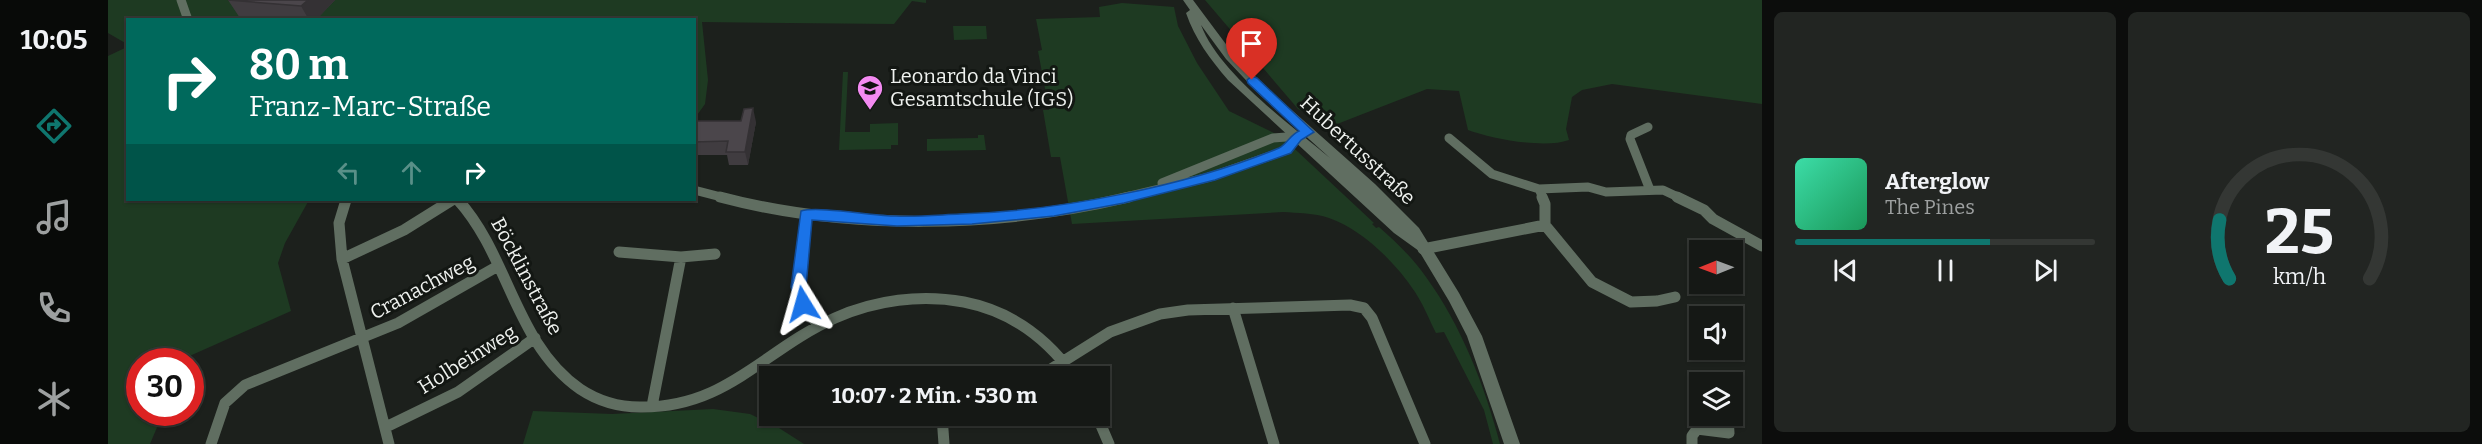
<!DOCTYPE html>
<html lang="de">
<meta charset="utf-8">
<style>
body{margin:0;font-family:Bitter,serif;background:#222522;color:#f1f3f6;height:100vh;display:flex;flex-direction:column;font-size:22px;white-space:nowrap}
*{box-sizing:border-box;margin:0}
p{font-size:20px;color:#9da0a0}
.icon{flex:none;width:33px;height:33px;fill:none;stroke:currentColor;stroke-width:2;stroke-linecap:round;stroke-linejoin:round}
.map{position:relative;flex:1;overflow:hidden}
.side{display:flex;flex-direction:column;gap:12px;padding:12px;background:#0c0d0c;width:720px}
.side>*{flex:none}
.top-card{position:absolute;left:18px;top:18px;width:570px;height:183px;border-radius:0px;box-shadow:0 2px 4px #0004,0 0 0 2px #343734;background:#00695c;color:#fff;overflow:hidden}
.needle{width:39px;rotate:269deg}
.controls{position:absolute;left:1581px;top:240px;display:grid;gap:12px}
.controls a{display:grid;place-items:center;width:54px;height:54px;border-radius:0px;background:#151815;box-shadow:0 2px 4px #0004,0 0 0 2px #343734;font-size:30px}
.speed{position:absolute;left:18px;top:348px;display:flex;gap:12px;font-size:30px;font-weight:700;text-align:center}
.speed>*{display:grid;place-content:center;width:78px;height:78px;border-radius:50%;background:#151815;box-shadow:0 2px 4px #0004,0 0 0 2px #343734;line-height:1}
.speed .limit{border:9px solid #d22;background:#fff;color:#111}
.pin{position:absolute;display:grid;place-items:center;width:51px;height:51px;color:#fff;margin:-62px -26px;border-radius:50% 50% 50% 0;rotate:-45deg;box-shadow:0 0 6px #0007}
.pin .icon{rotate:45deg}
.me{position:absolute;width:66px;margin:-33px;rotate:352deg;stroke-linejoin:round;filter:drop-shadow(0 0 4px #0008)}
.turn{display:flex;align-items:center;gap:21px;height:126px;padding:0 24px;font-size:27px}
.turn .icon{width:78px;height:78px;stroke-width:2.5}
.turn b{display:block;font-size:42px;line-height:51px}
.lanes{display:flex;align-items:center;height:57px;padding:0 24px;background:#0003;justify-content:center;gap:30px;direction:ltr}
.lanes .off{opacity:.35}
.side .widget{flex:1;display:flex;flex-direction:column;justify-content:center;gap:9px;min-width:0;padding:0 21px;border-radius:9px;background:#222522}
.side .dial{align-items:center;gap:0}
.dial svg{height:156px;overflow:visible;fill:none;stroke:#343734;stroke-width:7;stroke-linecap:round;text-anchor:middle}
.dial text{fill:#f1f3f6;stroke:none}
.song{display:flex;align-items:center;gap:18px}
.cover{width:72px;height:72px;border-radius:9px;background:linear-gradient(135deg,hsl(160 70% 55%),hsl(150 70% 35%))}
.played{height:6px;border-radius:3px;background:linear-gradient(90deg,#0f766e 65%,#343734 65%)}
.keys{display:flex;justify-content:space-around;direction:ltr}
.side .tiles{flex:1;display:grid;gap:12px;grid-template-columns:repeat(2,1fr)}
.trip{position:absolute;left:651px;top:366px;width:351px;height:60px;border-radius:0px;background:#151815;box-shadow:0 2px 4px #0004,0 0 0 2px #343734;font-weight:700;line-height:60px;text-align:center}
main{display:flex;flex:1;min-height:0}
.tabs{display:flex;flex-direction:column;width:108px;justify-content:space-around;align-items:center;background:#080a08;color:#9da0a0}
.tabs .icon{width:42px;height:42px}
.tabs .current{color:#0f766e}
.tabs b{font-size:27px;color:#f1f3f6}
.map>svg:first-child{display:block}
</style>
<main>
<nav class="tabs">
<b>10:05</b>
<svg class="icon current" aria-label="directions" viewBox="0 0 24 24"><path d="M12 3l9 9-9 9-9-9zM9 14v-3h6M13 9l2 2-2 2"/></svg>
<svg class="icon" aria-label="music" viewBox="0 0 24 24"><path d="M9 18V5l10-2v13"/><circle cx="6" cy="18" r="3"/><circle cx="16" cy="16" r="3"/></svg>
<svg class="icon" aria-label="phone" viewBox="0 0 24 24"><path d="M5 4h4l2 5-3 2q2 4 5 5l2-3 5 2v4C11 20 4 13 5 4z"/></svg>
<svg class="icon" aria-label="climate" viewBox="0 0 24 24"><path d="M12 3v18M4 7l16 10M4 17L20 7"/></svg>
</nav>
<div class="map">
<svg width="1654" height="444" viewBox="0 0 1654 444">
<rect width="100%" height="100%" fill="#1c201c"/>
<path fill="#1e3a22" d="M 0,0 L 818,0 L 818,3 L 804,1 L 786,24 L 594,22 L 600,80 L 597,104 L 587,118 L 586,20 L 20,20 L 19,44 L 0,33 Z
M 1097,0 L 1654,0 L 1654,104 L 1504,84 L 1474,90 L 1464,97 L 1458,129 L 1461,140 C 1437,149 1385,139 1360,130 L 1351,91 L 1319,89 L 1224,126 L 1190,109 Z
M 1014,3 L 1066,7 L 1070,26 L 1089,63 L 1121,111 L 1174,137 L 1266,223 L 1264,224 L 1268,228 L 1271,227 C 1288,242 1305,258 1318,277 C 1353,325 1377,386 1392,444 L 1385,444 L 1376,410 L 1336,332 L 1328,333 C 1321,319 1315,304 1307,292 C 1287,262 1255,230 1221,218 C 1206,213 1190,213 1175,212 L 964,224 L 952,157 L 943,157 L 935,110 L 941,110 L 930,51 L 934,50 L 928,19 L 992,17 L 991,7 Z
M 845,26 L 878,26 L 879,39 L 846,40 Z
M 19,47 L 20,200 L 201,200 L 177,243 L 170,263 L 183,311 L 77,358 L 75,361 L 32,362 L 32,412 L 55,413 L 42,444 L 0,444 L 0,56 Z
M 735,72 L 740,72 L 737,132 L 762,132 L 762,124 L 790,123 L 790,145 L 783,145 L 783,149 L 731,150 Z
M 870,135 L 876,135 L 878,150 L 819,151 L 819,139 L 870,138 Z
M 605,409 L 642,414 L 671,428 L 696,444 L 415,444 L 425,411 L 504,414 Z"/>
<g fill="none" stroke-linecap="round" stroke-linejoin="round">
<path stroke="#606e61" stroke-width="9" d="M 73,0 L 80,20
M 1540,127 L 1523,135 L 1522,139 L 1542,190
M 1341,138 L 1384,174 L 1431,189 L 1480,187 L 1498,192 L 1555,190 L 1572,198
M 1054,183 L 1165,138 L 1191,136
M 1431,189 L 1435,198
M 586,190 L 617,198
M 1014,198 L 1102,177 L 1179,150 L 1189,137"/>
<path stroke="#606e61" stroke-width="11" d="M 612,197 C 740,231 891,228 1021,197
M 1569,197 L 1596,210 L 1605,219 L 1654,246
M 238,200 L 231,223 L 234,259 L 281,444
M 350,200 C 401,256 407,344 472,389 C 490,401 511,407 532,407 C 619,408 655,350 727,318 C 767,300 813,294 856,302 C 902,311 939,338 966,376
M 698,215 L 691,287 L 695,304 L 710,325
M 1437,225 L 1484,282 L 1523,302 L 1549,301 L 1567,297
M 1315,249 L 1437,225 L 1437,204 L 1434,197
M 511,252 L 573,257 L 607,254
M 234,259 L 296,230 L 344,200
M 1125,308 L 1166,444
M 932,376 L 1002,332 L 1052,314 L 1080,310 L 1242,305 L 1256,308 L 1264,318 L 1317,444
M 544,406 L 573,257
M 834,416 L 836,444
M 989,416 L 1001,444
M 278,427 L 350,392 L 427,338
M 103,444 L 117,403 L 137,385 L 290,323 L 390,266
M 1584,444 L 1584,436 L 1589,429 L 1621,433 L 1620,416"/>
<path fill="#606e61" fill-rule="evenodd" d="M 1075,0 L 1085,0 L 1126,55 L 1160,89 L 1267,184 L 1311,228 L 1351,293 L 1374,336 L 1412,444 L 1396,444 L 1359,336 L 1341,301 L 1311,251 L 1286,233 L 1120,80 C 1102,59 1087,39 1078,13 L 1082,10 ZM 1093,25 L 1118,59 L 1152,95 L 1222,158 C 1183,125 1111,73 1093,25 Z"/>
</g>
<path fill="#403c40" d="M 120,0 L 227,0 L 208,20 L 153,20 L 132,18 Z
M 586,121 L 648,122 L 640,165 L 621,165 L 619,155 L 586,155 Z"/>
<path fill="#343134" d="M 200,0 L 227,0 L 208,20 L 201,20 L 193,6 Z
M 645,108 L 648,122 L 640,165 L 637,152 Z"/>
<path fill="#4b464b" stroke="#343134" stroke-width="1.5" d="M 120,0 L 200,0 L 193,6 Z
M 645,108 L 637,152 L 618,152 L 620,141 L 586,142 L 586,121 L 633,121 L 636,109 Z"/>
<path fill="#1a73e8" stroke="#114b97" stroke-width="1.5" d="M 1144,76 L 1149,78 L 1206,132 L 1193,140 L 1183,153 L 1107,180 L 1016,203 L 946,216 L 864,224 L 789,226 L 704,220 L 698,287 L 702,304 L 700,309 L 690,309 L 683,287 L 693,211 C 711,206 766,216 788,216 C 809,217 830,215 852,214 C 951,211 1079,186 1171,148 C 1179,144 1182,135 1191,131 L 1140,83 L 1139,80 Z"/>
<defs>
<g id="school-pin" transform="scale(1.35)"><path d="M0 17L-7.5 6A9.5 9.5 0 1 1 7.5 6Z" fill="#f38af1" stroke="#131713"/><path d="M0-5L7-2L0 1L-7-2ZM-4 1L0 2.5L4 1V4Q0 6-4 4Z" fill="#111"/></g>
</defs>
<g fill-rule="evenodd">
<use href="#school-pin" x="762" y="88"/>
</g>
<g text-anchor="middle" stroke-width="6" stroke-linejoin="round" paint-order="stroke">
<g font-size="20" fill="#eff2ef" stroke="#131713" text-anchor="start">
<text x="782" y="83">Leonardo da Vinci<tspan x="782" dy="23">Gesamtschule (IGS)</tspan></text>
</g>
<g font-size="20" fill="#eff2ef" stroke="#131713">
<text transform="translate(1250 150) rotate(43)" y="7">Hubertusstraße</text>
<text transform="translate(419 276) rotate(62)" y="7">Böcklinstraße</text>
<text transform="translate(314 287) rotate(-28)" y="7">Cranachweg</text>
<text transform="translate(359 359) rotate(-32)" y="7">Holbeinweg</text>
</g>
</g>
</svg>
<div class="controls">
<a><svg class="needle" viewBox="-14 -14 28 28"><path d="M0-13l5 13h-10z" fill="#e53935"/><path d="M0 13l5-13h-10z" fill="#9da0a0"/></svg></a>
<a><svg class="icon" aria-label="sound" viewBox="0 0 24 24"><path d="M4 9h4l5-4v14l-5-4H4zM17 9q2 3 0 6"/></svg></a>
<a><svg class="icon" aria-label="layers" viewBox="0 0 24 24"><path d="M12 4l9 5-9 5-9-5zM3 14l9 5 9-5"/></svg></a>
</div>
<div class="speed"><div class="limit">30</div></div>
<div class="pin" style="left:1144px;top:80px;background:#d93025"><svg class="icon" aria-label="arrive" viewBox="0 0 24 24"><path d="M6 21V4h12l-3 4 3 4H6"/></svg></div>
<svg class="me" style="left:695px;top:304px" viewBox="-20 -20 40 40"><path d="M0-17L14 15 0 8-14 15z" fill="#1a73e8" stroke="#fff" stroke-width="4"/></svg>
<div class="trip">10:07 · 2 Min. · 530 m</div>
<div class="top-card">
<div class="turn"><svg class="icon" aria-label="right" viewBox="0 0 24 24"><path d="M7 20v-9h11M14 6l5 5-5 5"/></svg><div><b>80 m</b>Franz-Marc-Straße</div></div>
<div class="lanes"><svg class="icon off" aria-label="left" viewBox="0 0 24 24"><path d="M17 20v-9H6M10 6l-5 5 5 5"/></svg><svg class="icon off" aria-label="ahead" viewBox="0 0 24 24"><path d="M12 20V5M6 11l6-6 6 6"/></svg><svg class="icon" aria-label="right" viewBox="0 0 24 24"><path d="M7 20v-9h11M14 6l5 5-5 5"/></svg></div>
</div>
</div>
<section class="side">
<div class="tiles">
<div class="widget">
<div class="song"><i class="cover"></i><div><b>Afterglow</b><p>The Pines</p></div></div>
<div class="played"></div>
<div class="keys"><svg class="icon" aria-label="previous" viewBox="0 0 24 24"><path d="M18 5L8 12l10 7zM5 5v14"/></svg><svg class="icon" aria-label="pause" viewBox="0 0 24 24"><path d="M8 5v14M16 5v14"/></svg><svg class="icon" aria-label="next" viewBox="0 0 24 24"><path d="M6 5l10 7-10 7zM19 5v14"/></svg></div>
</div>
<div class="widget dial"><svg viewBox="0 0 100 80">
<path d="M14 69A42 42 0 1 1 86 69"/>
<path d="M14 69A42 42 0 0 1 9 39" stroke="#0f766e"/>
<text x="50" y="56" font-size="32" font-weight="700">25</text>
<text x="50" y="72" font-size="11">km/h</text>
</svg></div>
</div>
</section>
</main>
